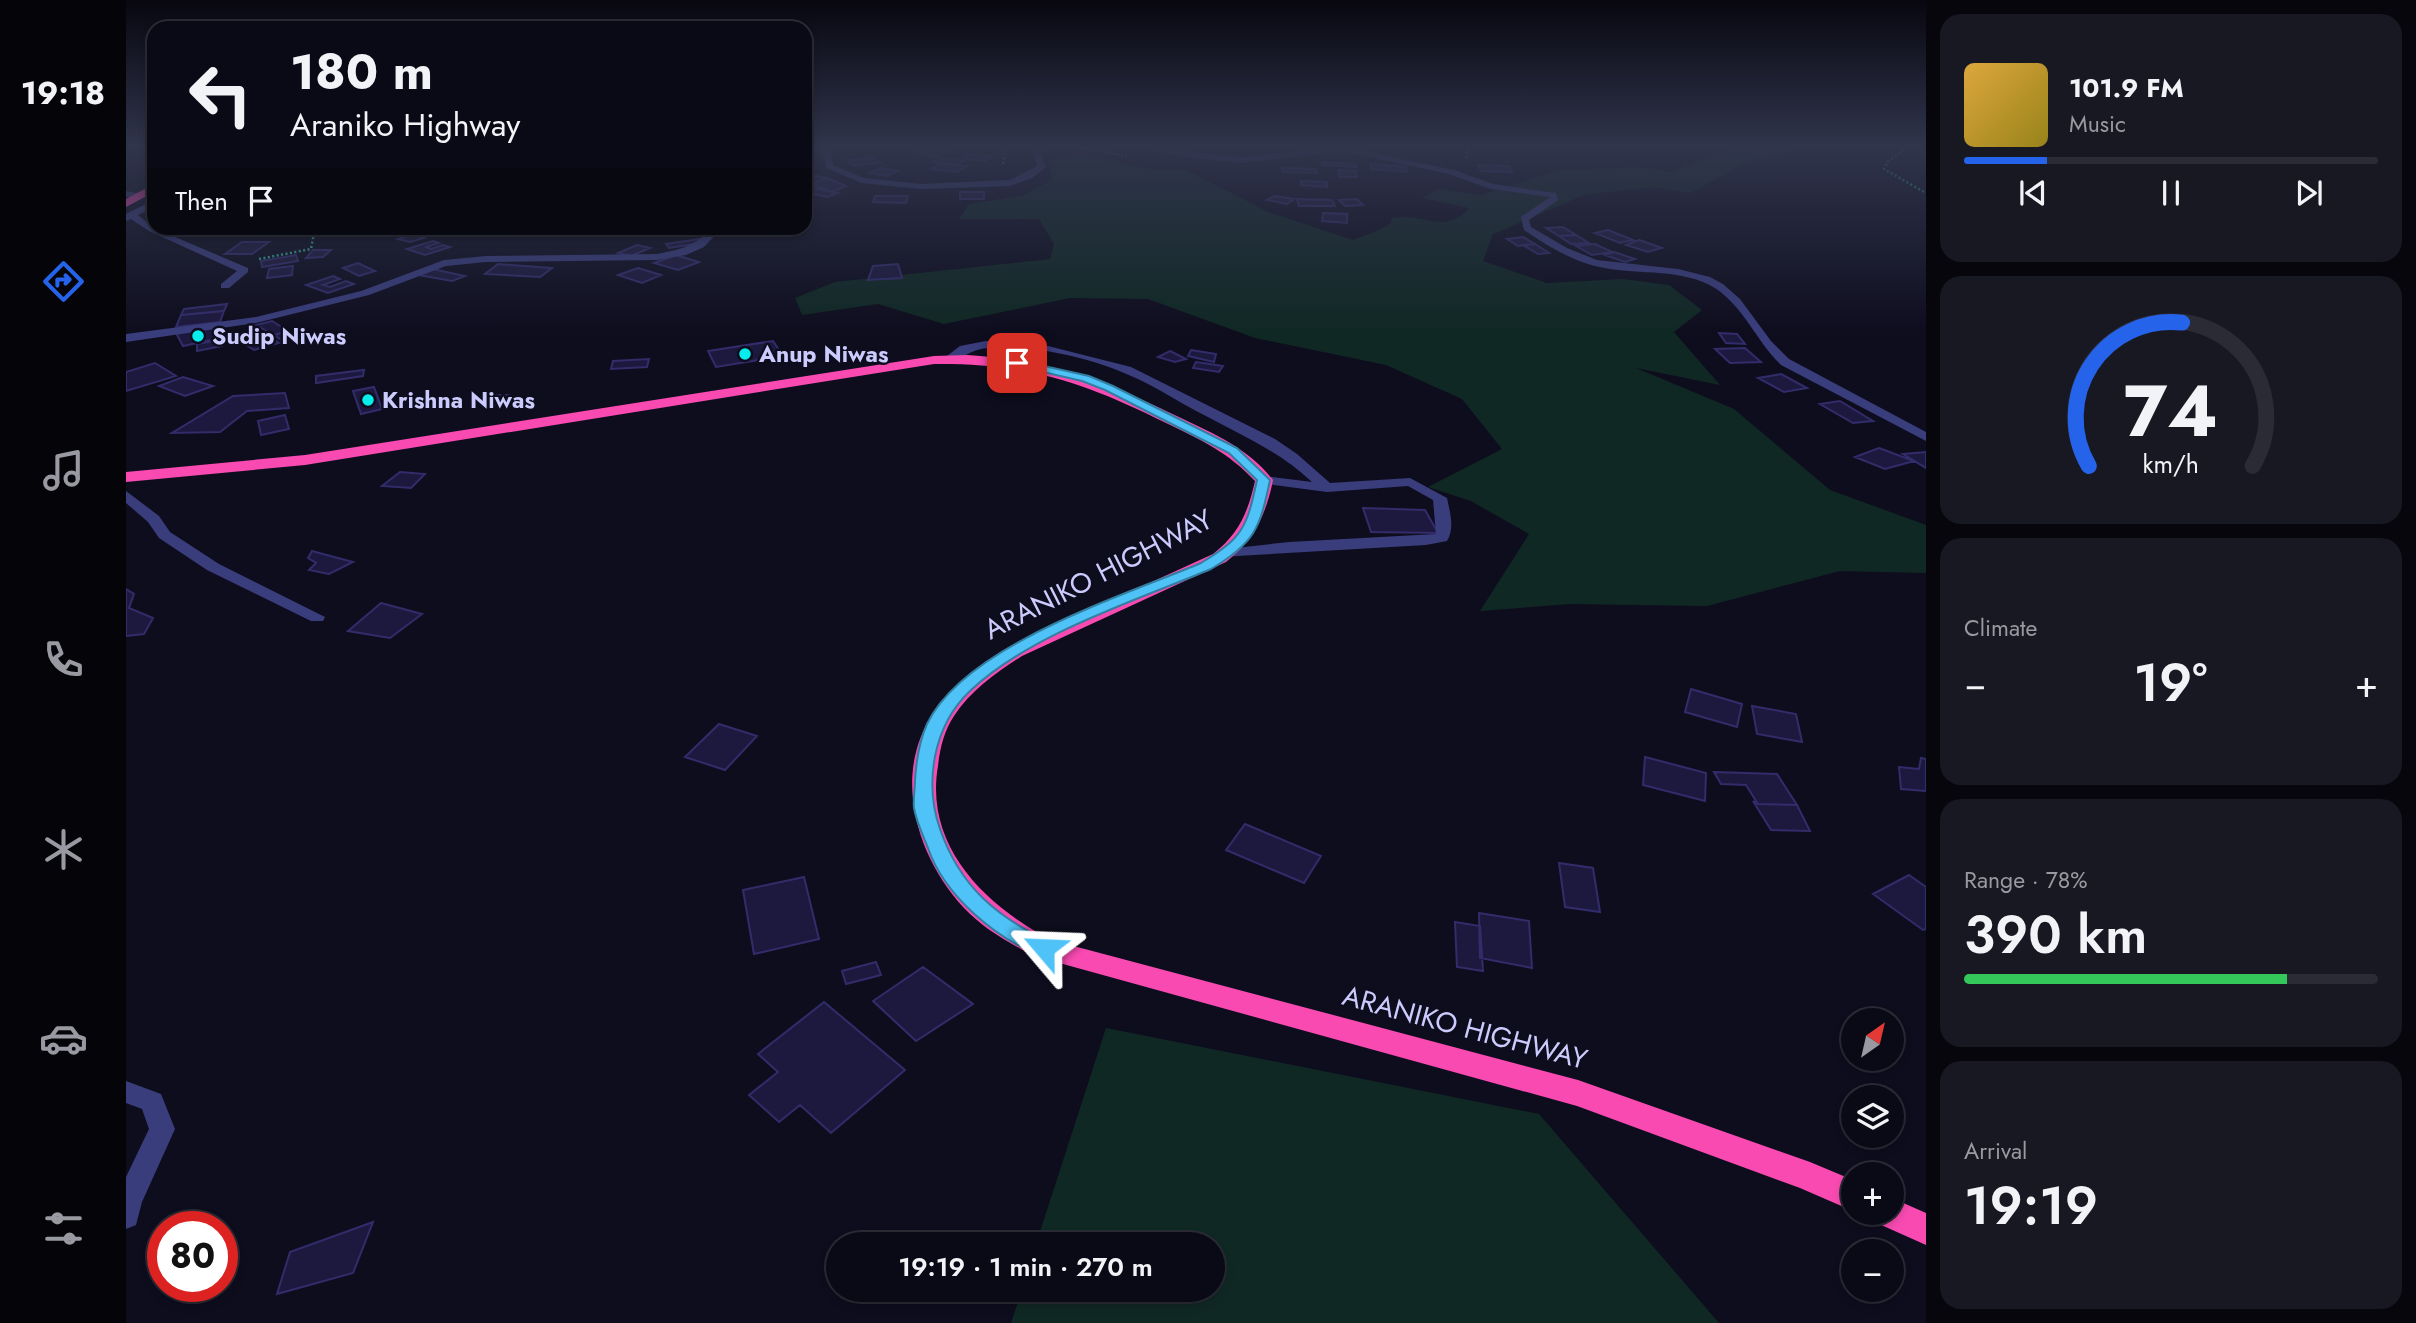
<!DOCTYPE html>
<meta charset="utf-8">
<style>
body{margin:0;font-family:Jost,sans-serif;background:#181823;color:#f1f3f6;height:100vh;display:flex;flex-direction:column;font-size:26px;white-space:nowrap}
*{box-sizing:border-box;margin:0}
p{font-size:23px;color:#999aa1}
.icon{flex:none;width:38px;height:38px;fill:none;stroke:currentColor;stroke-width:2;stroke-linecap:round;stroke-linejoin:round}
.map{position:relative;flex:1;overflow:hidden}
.sheet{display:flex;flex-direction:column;gap:14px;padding:14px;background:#06060c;width:490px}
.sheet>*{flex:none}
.hud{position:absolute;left:21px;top:21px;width:665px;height:214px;border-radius:21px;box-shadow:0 4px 10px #0003,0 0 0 2px #2a2b35;background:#0a0a16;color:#f1f3f6;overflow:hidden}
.needle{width:46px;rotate:34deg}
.tools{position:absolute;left:1715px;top:1008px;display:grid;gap:14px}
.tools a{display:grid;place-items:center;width:63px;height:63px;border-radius:50%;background:#0a0a16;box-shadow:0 4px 10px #0003,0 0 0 2px #2a2b35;font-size:35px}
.speed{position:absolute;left:21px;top:1211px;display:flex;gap:14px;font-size:35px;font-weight:700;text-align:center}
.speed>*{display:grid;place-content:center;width:91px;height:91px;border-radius:50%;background:#0a0a16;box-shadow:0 4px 10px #0003,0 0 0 2px #2a2b35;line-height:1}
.speed .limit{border:10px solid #d22;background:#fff;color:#111}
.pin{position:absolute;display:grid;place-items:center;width:60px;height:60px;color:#fff;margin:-30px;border-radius:14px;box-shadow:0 4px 10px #0006}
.me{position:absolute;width:77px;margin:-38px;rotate:296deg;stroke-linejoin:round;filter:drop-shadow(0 0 5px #0008)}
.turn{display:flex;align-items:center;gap:24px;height:147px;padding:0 28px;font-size:32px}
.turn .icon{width:91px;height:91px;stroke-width:2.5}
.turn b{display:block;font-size:49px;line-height:60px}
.then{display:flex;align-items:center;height:66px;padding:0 28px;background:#0003;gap:14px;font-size:26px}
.big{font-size:52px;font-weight:600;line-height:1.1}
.sheet .card{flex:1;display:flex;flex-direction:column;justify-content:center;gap:10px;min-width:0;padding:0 24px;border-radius:21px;background:#181823}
.sheet .dial{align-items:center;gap:0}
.dial svg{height:182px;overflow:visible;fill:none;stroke:#2a2b35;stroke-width:7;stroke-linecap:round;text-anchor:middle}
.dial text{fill:#f1f3f6;stroke:none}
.song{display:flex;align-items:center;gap:21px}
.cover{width:84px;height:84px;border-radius:10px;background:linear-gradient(135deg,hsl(40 70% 55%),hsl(50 70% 35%))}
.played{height:7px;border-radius:4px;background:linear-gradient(90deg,#2563eb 20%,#2a2b35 20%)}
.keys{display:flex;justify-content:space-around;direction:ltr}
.heat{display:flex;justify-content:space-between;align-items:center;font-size:38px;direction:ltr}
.charge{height:10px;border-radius:5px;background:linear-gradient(90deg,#34c759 78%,#2a2b35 0)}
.trip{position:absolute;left:700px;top:1232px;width:399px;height:70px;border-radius:35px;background:#0a0a16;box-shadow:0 4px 10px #0003,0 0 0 2px #2a2b35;font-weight:600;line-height:70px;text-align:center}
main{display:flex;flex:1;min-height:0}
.menu{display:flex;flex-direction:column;width:126px;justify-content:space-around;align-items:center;background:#040409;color:#999aa1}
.menu .icon{width:49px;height:49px}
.menu .current{color:#2563eb}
.menu b{font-size:32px;color:#f1f3f6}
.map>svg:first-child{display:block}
</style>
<main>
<nav class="menu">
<b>19:18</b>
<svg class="icon current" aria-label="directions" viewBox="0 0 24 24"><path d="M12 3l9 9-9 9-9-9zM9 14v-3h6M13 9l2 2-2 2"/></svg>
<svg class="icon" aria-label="music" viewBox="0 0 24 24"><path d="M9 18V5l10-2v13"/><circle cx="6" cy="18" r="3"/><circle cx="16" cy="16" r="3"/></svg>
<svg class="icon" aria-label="phone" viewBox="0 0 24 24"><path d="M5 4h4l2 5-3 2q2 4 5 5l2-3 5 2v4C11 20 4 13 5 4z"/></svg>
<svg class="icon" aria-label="climate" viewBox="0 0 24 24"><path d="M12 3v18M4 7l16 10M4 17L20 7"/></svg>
<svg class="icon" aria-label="car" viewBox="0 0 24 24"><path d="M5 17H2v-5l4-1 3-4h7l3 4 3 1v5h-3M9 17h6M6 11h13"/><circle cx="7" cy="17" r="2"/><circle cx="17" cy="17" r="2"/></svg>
<svg class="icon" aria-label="filters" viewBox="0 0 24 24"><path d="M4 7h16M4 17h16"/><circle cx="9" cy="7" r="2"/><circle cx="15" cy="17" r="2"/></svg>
</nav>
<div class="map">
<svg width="1800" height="1323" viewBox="0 0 1800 1323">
<rect width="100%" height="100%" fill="#0e0d1e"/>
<path fill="#102824" d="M 1604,147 L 1672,147 L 1617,164 L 1564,193 L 1524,187 L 1458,195 L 1367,234 L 1357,261 L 1421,283 L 1497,279 L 1543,285 L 1576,310 L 1548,332 L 1594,385 L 1510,368 L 1608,409 L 1704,490 L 1800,525 L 1800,573 L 1714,571 L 1581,606 L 1444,604 L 1354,611 L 1403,534 L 1345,501 L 1302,487 L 1376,449 L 1336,399 L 1260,365 L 1129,338 L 1022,299 L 944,298 L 818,324 L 752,304 L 676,315 L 669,298 L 709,282 L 924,259 L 928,244 L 913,219 L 833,219 L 843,204 L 898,195 L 926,180 L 922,161 L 954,155 L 1028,170 L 1060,170 L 1142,212 L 1227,240 L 1253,230 L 1264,224 L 1266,218 C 1298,212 1319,236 1343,208 L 1297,198 L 1312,189 L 1355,195 L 1430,171 L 1514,167 L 1543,172 L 1605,150 Z
M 980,1028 L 1413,1114 L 1593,1323 L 885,1323 L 896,1290 L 1087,1290 L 1087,1244 L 910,1244 Z"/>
<path fill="#1d193e" stroke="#322c6a" stroke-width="2" d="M 798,148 L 820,152 L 810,157 L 788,152 Z
M 841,154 L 866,157 L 859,161 L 835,158 Z
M 748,157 L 754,163 L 727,166 L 721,160 Z
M 814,158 L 837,161 L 830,165 L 807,162 Z
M 1197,162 L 1230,164 L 1230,167 L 1196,165 Z
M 815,163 L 830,165 L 841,166 L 831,172 L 805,169 Z
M 1245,164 L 1281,167 L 1280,172 L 1245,169 Z
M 1352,165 L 1383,166 L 1386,172 L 1355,171 Z
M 754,168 L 772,171 L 762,176 L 743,173 Z
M 1156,168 L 1190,169 L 1191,173 L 1157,172 Z
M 1212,170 L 1230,171 L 1231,177 L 1213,177 Z
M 686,175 L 701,178 L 686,184 L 679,182 L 679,178 Z
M 701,178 L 720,186 L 706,192 L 686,184 Z
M 1175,181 L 1201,182 L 1201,187 L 1175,185 Z
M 688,188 L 706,192 L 712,193 L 701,197 L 679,192 Z
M 834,192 L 858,192 L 858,199 L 834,199 Z
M 749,196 L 782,196 L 780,203 L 747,202 Z
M 1149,196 L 1168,199 L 1161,204 L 1141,200 Z
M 1171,199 L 1206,200 L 1209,206 L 1173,206 Z
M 1231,199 L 1237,205 L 1219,206 L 1213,200 Z
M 1197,213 L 1221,214 L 1221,223 L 1196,221 Z
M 1437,227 L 1450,235 L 1433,236 L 1420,228 Z
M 1482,230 L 1507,240 L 1494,243 L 1469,233 Z
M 286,234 L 298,238 L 284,242 L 272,239 Z
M 1450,235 L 1463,243 L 1445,244 L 1433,236 Z
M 1397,237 L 1409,244 L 1392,246 L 1381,239 Z
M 573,239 L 576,243 L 543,248 L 540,244 Z
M 1513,240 L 1536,248 L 1522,252 L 1500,245 Z
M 307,241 L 313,243 L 300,247 L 305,249 L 317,245 L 324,247 L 299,255 L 281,249 Z
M 116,242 L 143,242 L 126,254 L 99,254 Z
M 1409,244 L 1423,253 L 1412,254 L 1397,245 Z
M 1469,244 L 1486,252 L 1466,255 L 1450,246 Z
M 511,245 L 524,248 L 505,256 L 492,253 Z
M 187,250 L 205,250 L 197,257 L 180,258 Z
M 1488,252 L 1509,259 L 1499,262 L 1479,255 Z
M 170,255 L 172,261 L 136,267 L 135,261 Z
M 550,255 L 573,262 L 552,270 L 528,263 Z
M 232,263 L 236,265 L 249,271 L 233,276 L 217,268 Z
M 372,264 L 426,268 L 414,277 L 359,274 Z
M 772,264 L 776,278 L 742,280 L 747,266 Z
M 167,266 L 166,275 L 141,278 L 143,269 Z
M 512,268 L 535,275 L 516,283 L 492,275 Z
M 306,269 L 339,276 L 326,281 L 293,275 Z
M 207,276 L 214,279 L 197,285 L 204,287 L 220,281 L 228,284 L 202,293 L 180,285 Z
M 101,304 L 98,311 L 55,315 L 58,309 Z
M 98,311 L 94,322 L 50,327 L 55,315 Z
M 146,321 L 162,331 L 148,335 L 130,325 Z
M 87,326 L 94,338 L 57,346 L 50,333 Z
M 162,331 L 171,336 L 155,340 L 148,335 Z
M 1593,333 L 1611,334 L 1619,344 L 1600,343 Z
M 142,336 L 153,343 L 128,350 L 117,343 Z
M 94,340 L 96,346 L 71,351 L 71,344 Z
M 647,341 L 657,356 L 590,367 L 582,351 Z
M 1619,348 L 1635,362 L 1604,363 L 1589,349 Z
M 1065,350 L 1090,354 L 1088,362 L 1062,356 Z
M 1044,351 L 1060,359 L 1049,362 L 1032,357 Z
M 523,359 L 521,367 L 485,369 L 487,361 Z
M 1070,362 L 1097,366 L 1093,372 L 1067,368 Z
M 29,363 L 50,376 L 0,391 L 0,372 Z
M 238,370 L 237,376 L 190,383 L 190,376 Z
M 1655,374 L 1681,388 L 1658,392 L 1632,378 Z
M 57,377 L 87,386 L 59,396 L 33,386 Z
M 248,387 L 256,409 L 235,414 L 227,391 Z
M 159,393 L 163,408 L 121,411 L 94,432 L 46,433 L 107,396 Z
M 370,395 L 383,395 L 376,405 L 363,405 Z
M 1714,401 L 1747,421 L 1727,423 L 1694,404 Z
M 159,415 L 163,429 L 135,435 L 132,421 Z
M 1753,448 L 1788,461 L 1759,469 L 1729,457 Z
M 1800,452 L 1800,468 L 1777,454 Z
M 274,472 L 299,474 L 285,488 L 256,486 Z
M 1237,508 L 1299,510 L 1312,533 L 1245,532 Z
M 186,551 L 227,562 L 203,574 L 183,570 L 190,563 L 182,558 Z
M 0,589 L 8,594 L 3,608 L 27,618 L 18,634 L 0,636 Z
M 255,603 L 296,614 L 264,638 L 222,631 Z
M 1565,689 L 1616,704 L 1611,727 L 1559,712 Z
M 1626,706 L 1670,714 L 1676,742 L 1631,734 Z
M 593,724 L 631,736 L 599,770 L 559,757 Z
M 1519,757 L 1580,773 L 1579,801 L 1517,785 Z
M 1795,758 L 1800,759 L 1800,791 L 1775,789 L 1773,767 L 1793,769 Z
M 1588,772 L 1651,774 L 1671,805 L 1632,804 L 1620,785 L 1595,784 Z
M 1627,801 L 1632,804 L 1671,805 L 1684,831 L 1645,830 Z
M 1119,824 L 1195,856 L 1178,883 L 1100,850 Z
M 1433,863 L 1467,868 L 1474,912 L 1439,907 Z
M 1783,875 L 1800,887 L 1800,929 L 1797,930 L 1747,894 Z
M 678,877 L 693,939 L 628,954 L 617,890 Z
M 1353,913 L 1403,921 L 1406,968 L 1354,958 Z
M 1329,922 L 1354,926 L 1357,971 L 1331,967 Z
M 750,962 L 755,975 L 720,984 L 716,971 Z
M 797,967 L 847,1004 L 790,1041 L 747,1001 Z
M 698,1002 L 779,1070 L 705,1133 L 674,1105 L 653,1122 L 623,1095 L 652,1072 L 632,1054 Z
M 247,1222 L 227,1273 L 151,1294 L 164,1252 Z"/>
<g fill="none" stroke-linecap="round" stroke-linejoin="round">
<path stroke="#31ac97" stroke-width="2.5" stroke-dasharray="2 2.5" stroke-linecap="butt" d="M 933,147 L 952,147 L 1001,156
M 1777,147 L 1779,149 L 1762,161 L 1758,169 L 1800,193
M 1341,158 L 1340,151 L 1346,147
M 877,164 L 879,147
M 133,259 L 185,249 L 189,228"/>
<path fill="#393d7c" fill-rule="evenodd" d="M 687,147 L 697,147 L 705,151 L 707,165 L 738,178 L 795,184 L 884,180 L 911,166 L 906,150 L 909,147 L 918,147 L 914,151 L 920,167 L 906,178 L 884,186 L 795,189 L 736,183 L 700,168 L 698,154 Z
M 1016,147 L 1115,157 L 1219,147 L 1328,170 L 1367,184 L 1430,193 L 1432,200 L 1403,220 L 1405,227 L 1441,248 L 1471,260 L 1552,269 L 1584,277 L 1597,284 L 1614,299 L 1645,341 L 1663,359 L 1800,432 L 1800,441 L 1655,365 C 1631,342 1617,306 1589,288 C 1556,268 1515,275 1479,268 C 1449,263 1423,247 1398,230 L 1395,217 L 1424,197 L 1365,189 L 1323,174 L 1221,152 L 1196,153 L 1115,163 L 1060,157 Z
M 0,191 L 20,195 L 15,198 L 0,197 Z
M 28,200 L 28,207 L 12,215 L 28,228 L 122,268 L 122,272 L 103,288 L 95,288 L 95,284 L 111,271 L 23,231 L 5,219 L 0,221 L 0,214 Z
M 577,228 L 589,228 L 593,231 L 578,247 L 560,255 L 531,260 L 360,262 L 320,266 L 243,295 L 130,323 L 0,342 L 0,334 L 130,317 L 235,291 L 318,260 L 360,256 L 531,254 C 552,250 566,247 582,232 Z
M 860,341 L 918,345 L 1005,367 L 1149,439 L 1171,454 L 1204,483 L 1284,478 L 1321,498 C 1324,513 1329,527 1321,541 L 1300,545 L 1094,557 L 1092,554 L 1100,549 L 1163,542 L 1310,534 L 1307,500 L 1282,486 L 1201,492 L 1133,483 L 1133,477 L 1138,476 L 1186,482 C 1153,451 1117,436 1078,415 C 1056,404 1035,390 1012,379 C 968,358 912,345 862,348 C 846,349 837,358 823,363 L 817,359 L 834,346 Z
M 0,491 L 33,516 L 44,532 L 93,564 L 199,617 L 197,621 L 185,621 L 81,570 L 33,538 L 22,522 L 0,503 Z
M 0,1081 L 35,1094 L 49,1129 L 16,1202 L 10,1225 L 0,1229 L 0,1177 L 23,1129 L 16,1109 L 0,1103 Z"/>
<path fill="#f94ab1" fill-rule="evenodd" d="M 28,184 L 28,192 L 0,207 L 0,199 Z
M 841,355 C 922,360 983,383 1055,418 C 1089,434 1123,449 1147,480 C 1140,515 1128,540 1100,562 L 896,656 C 870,673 845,690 828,716 C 818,731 814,748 812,766 C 798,847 860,906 925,940 L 1452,1080 L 1684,1162 L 1727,1180 L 1727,1211 L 1674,1188 L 1451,1106 L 908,956 C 883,943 858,929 838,908 C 790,857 765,772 809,711 C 828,684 853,665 881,648 L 1087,554 C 1113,534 1122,512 1129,481 C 1103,453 1074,439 1040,423 C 957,382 901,363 808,364 L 179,465 L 0,482 L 0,472 L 179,455 L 808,356 Z
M 1766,1198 L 1800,1213 L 1800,1245 L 1753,1224 L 1749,1213 L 1766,1213 Z"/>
</g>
<linearGradient id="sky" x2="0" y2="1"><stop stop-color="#080710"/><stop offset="0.44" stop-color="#30354c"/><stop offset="1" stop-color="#30354c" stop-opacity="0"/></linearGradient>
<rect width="1800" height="332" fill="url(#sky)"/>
<path fill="#4fc3f7" stroke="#337fa1" stroke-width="2" d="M 891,360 L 963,376 L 987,386 L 1111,448 L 1144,480 C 1134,528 1129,543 1085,569 C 1009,601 904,634 844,691 C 807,726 798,783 814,829 C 834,887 871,917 925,943 L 928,948 L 925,954 L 918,956 C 871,941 818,895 802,848 C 797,835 790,821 788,808 C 787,799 789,789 789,781 C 790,762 793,742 801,724 C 839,645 997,596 1075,563 C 1117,538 1121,527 1131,480 L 1103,453 L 979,390 L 956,381 L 887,365 L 887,361 Z"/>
<g fill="#07edec" stroke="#0e0d1e" stroke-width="2.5">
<circle cx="72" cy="336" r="7"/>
<circle cx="619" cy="354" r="7"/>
<circle cx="242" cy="400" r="7"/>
</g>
<g text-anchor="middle" stroke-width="5" stroke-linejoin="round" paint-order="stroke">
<g font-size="23" font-weight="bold" fill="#cccbfd" stroke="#0e0d1e" text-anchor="start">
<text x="86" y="344">Sudip Niwas</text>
<text x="633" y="362">Anup Niwas</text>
<text x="256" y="408">Krishna Niwas</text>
</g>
<g font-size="28" fill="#cccbfd" stroke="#0e0d1e">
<text transform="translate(972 574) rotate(-27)" y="10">ARANIKO HIGHWAY</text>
<text transform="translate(1339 1027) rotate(15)" y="10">ARANIKO HIGHWAY</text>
</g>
</g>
</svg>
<div class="tools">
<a><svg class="needle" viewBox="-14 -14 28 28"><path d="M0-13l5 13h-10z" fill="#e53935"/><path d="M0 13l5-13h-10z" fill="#999aa1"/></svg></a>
<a><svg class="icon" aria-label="layers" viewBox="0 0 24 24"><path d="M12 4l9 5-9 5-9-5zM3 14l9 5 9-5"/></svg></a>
<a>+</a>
<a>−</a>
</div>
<div class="speed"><div class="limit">80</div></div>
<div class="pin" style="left:891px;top:363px;background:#d93025"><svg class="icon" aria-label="arrive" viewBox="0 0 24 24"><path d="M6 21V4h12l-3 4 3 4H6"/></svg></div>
<svg class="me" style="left:918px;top:948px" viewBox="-20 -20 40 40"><path d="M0-17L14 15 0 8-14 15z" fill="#4fc3f7" stroke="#fff" stroke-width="4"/></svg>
<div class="trip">19:19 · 1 min · 270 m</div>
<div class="hud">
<div class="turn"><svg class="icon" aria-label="left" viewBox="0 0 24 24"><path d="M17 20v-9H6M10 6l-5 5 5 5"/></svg><div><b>180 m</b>Araniko Highway</div></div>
<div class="then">Then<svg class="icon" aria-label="arrive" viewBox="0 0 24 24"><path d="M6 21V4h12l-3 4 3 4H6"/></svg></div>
</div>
</div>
<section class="sheet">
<div class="card">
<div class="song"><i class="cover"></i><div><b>101.9 FM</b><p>Music</p></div></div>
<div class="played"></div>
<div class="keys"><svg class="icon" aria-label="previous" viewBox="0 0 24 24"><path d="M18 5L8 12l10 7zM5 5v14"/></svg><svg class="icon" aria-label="pause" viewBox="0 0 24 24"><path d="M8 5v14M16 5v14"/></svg><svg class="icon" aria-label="next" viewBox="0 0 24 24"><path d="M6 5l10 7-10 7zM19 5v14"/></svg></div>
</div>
<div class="card dial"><svg viewBox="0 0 100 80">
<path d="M14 69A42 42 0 1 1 86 69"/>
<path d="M14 69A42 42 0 0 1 55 6" stroke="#2563eb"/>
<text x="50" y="56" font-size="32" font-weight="700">74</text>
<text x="50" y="72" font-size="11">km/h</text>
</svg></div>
<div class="card"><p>Climate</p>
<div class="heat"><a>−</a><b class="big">19°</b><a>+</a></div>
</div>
<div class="card"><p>Range · 78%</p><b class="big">390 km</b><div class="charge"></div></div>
<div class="card"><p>Arrival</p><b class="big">19:19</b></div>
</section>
</main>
